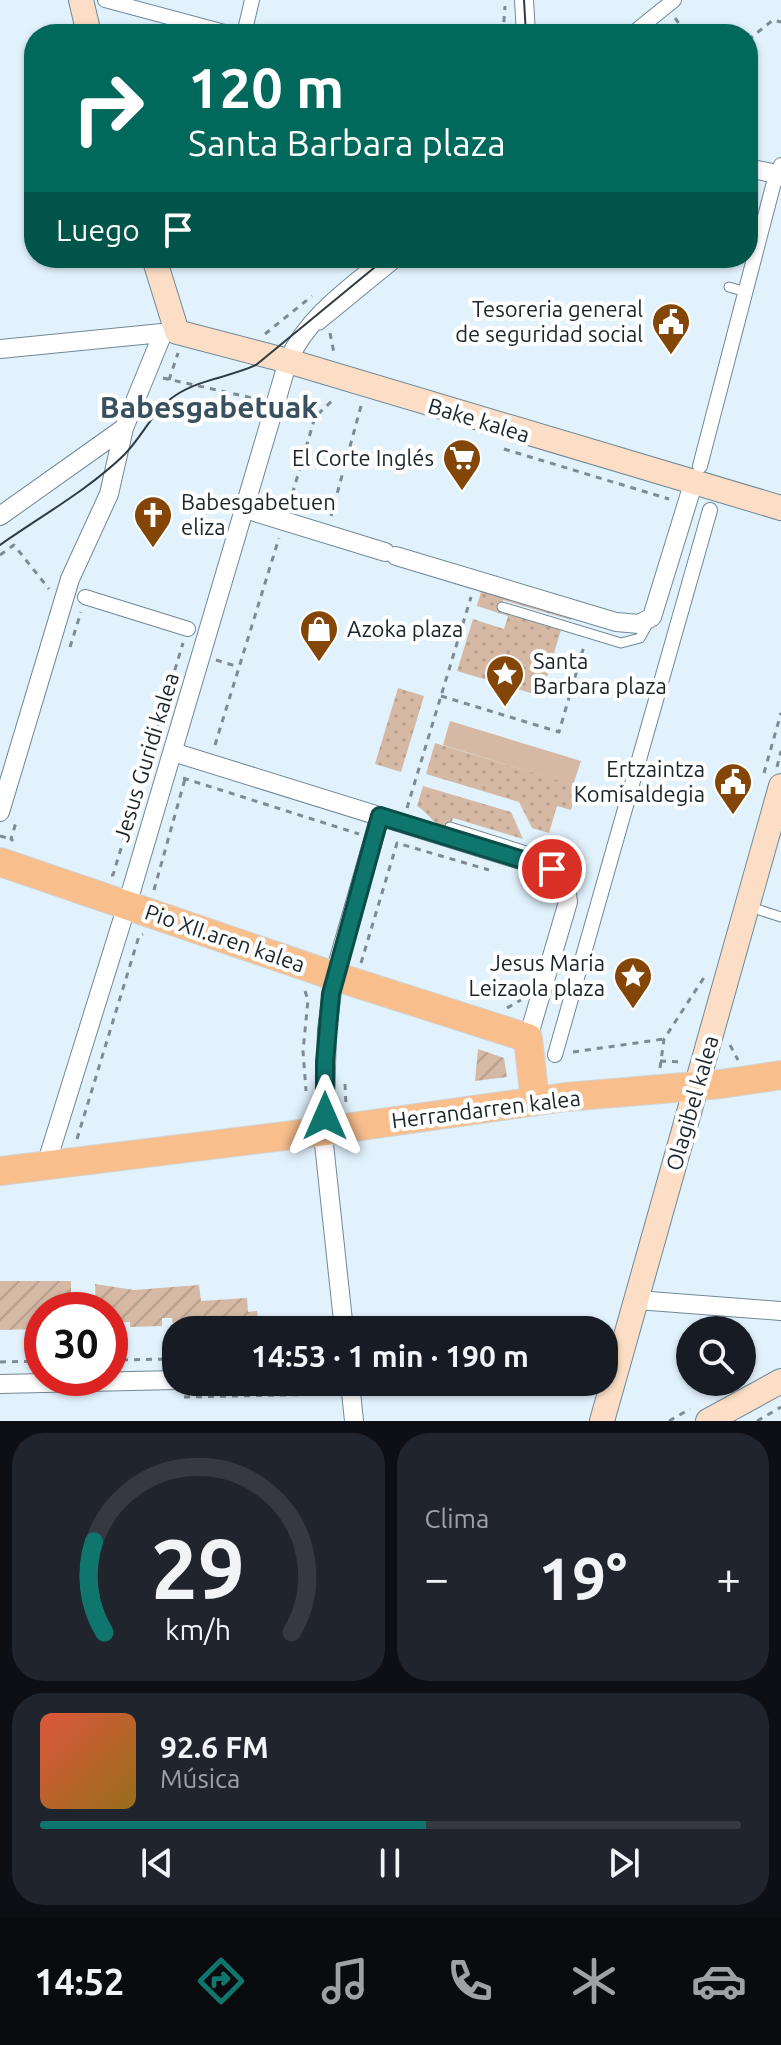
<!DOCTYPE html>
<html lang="es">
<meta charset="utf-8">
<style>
body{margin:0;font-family:Ubuntu,sans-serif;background:#20242c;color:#f1f3f6;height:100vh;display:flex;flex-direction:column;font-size:30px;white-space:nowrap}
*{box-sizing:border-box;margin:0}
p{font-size:26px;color:#9ea1a6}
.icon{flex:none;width:44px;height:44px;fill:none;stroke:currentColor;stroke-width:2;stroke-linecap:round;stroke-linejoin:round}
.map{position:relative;height:1421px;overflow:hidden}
.drawer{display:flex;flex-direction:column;gap:12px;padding:12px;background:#0d0f14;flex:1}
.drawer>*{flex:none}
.banner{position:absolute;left:24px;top:24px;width:734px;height:244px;border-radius:32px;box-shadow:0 2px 6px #0004;background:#00695c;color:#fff;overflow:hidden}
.buttons{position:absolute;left:676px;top:1316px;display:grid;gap:16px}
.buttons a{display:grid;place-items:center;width:80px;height:80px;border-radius:50%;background:#171b24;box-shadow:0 2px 6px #0004;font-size:40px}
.speed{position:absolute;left:24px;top:1292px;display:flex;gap:16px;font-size:40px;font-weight:700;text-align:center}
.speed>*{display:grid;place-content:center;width:104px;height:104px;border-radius:50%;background:#171b24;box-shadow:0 2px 6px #0004;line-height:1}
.speed .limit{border:12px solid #d22;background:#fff;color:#111}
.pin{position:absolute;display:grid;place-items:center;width:68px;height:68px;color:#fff;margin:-34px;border:4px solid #fff;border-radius:50%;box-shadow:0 2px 8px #0007}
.me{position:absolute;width:88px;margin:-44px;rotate:0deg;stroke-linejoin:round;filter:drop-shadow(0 0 6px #0008)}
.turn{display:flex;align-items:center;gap:28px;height:168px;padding:0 32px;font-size:36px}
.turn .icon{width:104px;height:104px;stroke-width:2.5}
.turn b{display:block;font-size:56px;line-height:68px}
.then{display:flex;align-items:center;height:76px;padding:0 32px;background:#0003;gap:16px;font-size:30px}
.big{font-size:60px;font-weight:700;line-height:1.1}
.drawer .widget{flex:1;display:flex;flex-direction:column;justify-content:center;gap:12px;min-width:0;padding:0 28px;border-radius:32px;background:#20242c}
.drawer .dial{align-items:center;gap:0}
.dial svg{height:208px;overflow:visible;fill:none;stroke:#363941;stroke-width:7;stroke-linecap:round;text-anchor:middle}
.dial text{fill:#f1f3f6;stroke:none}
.song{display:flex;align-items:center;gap:24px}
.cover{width:96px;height:96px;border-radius:12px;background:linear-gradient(135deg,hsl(10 70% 55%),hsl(40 70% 35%))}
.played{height:8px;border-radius:4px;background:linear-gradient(90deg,#0f766e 55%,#363941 55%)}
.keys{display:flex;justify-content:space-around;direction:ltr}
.heat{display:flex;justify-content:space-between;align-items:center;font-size:44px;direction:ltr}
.drawer .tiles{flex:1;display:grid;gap:12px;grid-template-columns:1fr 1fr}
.widget:last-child{grid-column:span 2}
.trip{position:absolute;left:162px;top:1316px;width:456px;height:80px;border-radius:32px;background:#171b24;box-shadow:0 2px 6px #0004;font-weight:700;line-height:80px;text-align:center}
.menu{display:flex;height:128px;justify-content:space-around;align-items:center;background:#090b0e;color:#9ea1a6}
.menu .icon{width:56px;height:56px}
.menu .current{color:#0f766e}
.menu b{font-size:36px;color:#f1f3f6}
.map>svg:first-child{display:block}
</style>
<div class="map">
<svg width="781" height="1421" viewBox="0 0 781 1421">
<defs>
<pattern id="grass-dots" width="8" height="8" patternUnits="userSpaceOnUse" patternTransform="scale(2)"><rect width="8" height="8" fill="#d5b9a5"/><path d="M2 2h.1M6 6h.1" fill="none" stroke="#b69f8e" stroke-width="1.8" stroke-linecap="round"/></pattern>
<pattern id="garden-furrows" width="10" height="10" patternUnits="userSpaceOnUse" patternTransform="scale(2)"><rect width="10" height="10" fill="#d5b9a5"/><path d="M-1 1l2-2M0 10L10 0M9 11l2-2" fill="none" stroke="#b69f8e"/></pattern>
</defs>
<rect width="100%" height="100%" fill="#e2f2fd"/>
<path fill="url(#grass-dots)" d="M 482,588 L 572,615 L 571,620 L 503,600 L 500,612 L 561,630 L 541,696 L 457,671 L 473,619 L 504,629 L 508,616 L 477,606 Z
M 398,688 L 424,696 L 401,772 L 375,764 Z
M 435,743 L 578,786 L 571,810 L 557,806 L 549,833 L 532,828 L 519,802 L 426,774 Z
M 423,786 L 511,812 L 523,839 L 453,818 L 448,832 C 435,826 429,813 417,806 Z"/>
<path fill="#d5b9a5" d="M 450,721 L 581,761 L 573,785 L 443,745 Z"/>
<path fill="url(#garden-furrows)" d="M 478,1049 L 504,1058 L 507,1077 L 475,1081 Z
M 0,1281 L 71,1281 L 71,1310 L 42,1310 L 42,1329 L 0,1330 Z
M 95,1284 L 134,1290 L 199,1285 L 201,1301 L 247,1298 L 248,1312 L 257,1311 L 258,1315 L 250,1322 L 249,1330 L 225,1330 L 224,1325 L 173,1326 L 172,1318 L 162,1318 L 162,1326 L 130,1327 L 130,1322 L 123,1322 L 122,1327 L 110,1327 L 110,1310 L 96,1310 Z"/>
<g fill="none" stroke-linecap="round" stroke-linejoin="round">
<g stroke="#708897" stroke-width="11">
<path id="service" d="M 729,287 L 746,292
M 320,325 L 402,258
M 502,607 L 621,643 L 640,638 L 650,620
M 450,827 L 536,854 L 547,864
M 750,907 L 781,917"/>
</g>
<g stroke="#708897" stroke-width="16">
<path id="pedestrian" d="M 105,0 L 232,34
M 244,34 L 252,0
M 632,34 L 674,0
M 700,466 L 773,186 L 781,165
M 85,597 L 188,629
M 555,1055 L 710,510"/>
</g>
<g stroke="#708897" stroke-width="20">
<path id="minor" d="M 524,0 L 526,34
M 748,168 L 781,175
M 0,349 L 172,332
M 245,509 L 385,552
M 0,516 L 124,428
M 396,556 L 616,622 L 639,624 L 652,617 L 693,484
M 173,752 L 559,872 L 566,885 L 568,902 L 528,1038
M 0,812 L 70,579 L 109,494 L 124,428 L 163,333
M 46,1165 L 127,905 L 288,361 C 308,316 349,289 386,258
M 637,1300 L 781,1311
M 344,1330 L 324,1144 L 327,1030 L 334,976 L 380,816
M 350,1382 L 354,1421
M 0,1384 L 176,1380"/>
</g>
<g stroke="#708897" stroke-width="26">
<path id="secondary" d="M 81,0 L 89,34
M 154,258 L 177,332 L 288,361 L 781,508
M 602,1421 L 781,786
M 708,1421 L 781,1381"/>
</g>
<g stroke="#d1d3d5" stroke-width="30">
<path id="primary" d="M 0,862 L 334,976 L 528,1038 L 535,1101
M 0,1171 L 325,1131 L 566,1097 L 721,1084 L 781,1075"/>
</g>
<path stroke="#7e8b94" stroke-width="3" stroke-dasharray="6 6" stroke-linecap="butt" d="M 675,18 L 687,34
M 503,34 L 505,6
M 748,40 L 773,20 L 781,22
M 748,112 L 752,129 L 748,141
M 330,333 L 334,353
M 265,334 L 312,296
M 163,378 L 257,399
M 169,380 L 178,353
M 291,410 L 314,417
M 504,449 L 669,499
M 289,505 L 315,417 L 335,398
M 331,516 L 361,406
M 0,555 L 14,545 L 49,589
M 70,647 L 81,612
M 216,660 L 239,667
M 441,696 L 559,732 L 584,646
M 215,745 L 279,538
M 777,767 L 781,751
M 764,773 L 781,713
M 183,778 L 359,834
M 407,808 L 471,597
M 0,836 L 11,839
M 13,841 L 11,839 L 17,819
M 111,875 L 113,875 L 183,643
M 542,886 L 549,900
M 154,890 L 185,779
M 361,963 L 397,843 L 489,870
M 305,991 L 308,1000 L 303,1051 L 306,1091
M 507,1008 L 521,1000
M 730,1045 L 738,1060
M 573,1052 L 664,1039
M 660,1061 L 684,1062
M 660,1068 L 664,1039 L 705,976
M 345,1084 L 346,1105
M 77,1139 L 139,936 L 143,934
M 110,1360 L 176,1359
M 0,1362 L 42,1361
M 370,1391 L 590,1391
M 184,1397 L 332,1394
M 669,1421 L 690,1409
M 757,1421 L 781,1407"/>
<use href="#service" stroke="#fff" stroke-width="9"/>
<use href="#pedestrian" stroke="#fff" stroke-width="14"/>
<use href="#minor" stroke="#fff" stroke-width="18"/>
<use href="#secondary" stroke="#fbdec5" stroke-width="24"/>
<use href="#primary" stroke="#f8be8c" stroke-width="28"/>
<path stroke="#303b41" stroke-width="2" d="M 524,0 L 526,34
M 0,545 C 41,516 88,490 124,455 C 143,436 153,410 176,395 C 200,379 231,377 256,365 L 386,258"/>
</g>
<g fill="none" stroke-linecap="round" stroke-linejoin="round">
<g stroke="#0a4d48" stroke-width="20">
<path id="route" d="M 325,1116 L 325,1062 L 331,994 L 380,816 L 552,869"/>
</g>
<use href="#route" stroke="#0f766e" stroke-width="14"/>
</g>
<defs>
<g id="civic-pin" transform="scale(2)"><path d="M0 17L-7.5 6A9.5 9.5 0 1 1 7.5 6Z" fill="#844606" stroke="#fff"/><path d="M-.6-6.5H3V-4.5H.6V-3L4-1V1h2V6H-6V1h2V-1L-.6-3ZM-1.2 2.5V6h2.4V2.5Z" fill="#fff"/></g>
<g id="supermarket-pin" transform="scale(2)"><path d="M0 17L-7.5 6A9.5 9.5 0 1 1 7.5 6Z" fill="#844606" stroke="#fff"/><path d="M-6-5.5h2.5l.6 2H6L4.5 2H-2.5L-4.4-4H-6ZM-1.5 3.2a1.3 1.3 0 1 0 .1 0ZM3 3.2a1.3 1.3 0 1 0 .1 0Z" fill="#fff"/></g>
<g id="church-pin" transform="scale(2)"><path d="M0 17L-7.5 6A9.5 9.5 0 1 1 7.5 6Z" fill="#844606" stroke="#fff"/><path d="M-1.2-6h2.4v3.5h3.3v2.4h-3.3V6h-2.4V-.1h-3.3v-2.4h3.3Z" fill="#fff"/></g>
<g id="shop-pin" transform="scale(2)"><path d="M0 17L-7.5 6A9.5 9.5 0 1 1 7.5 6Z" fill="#844606" stroke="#fff"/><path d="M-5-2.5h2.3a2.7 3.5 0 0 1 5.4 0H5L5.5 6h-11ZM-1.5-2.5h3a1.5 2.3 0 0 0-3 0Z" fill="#fff"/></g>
<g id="sight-pin" transform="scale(2)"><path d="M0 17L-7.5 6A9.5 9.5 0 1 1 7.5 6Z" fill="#844606" stroke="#fff"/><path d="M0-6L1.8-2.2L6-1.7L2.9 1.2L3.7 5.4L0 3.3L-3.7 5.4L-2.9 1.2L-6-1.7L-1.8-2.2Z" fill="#fff"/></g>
</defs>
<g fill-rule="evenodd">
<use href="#civic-pin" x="671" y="322"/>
<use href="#supermarket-pin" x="462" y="458"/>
<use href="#church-pin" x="153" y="515"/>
<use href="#shop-pin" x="319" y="629"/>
<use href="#sight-pin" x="505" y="674"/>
<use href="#civic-pin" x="733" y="782"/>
<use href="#sight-pin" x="633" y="976"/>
</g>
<g text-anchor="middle" stroke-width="8" stroke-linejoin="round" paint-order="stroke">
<g font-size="22" fill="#1b252b" stroke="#fff" text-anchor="end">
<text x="643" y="317">Tesoreria general<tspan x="643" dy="25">de seguridad social</tspan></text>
<text x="434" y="466">El Corte Inglés</text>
<text x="181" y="510" text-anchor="start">Babesgabetuen<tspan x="181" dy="25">eliza</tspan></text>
<text x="347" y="637" text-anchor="start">Azoka plaza</text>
<text x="533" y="669" text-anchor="start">Santa<tspan x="533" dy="25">Barbara plaza</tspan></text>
<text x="705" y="777">Ertzaintza<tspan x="705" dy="25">Komisaldegia</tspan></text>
<text x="605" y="971">Jesus Maria<tspan x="605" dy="25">Leizaola plaza</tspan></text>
</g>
<g font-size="22" fill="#1b252b" stroke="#fff">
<text transform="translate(479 420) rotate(17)" y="8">Bake kalea</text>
<text transform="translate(146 757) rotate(-73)" y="8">Jesus Guridi kalea</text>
<text transform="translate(225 938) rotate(19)" y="8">Pio XII.aren kalea</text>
<text transform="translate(692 1103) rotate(-74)" y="8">Olagibel kalea</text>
<text transform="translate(486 1109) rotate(-7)" y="8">Herrandarren kalea</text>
</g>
<g font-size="30" font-weight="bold" fill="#39505e" stroke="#fff">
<text x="209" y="418">Babesgabetuak</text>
</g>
</g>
</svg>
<div class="buttons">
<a><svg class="icon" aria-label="search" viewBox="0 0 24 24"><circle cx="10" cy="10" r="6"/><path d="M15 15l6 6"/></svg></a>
</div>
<div class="speed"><div class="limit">30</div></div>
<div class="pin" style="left:552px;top:869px;background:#d93025"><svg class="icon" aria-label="arrive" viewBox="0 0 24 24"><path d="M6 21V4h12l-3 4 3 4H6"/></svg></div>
<svg class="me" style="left:325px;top:1116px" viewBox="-20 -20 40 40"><path d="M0-17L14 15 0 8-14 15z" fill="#0f766e" stroke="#fff" stroke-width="4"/></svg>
<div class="trip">14:53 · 1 min · 190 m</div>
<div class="banner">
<div class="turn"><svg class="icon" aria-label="right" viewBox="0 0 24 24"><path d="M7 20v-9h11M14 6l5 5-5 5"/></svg><div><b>120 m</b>Santa Barbara plaza</div></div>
<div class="then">Luego<svg class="icon" aria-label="arrive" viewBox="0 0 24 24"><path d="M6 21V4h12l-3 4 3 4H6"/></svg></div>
</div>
</div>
<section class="drawer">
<div class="tiles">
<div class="widget dial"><svg viewBox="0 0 100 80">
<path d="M14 69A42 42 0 1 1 86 69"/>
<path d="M14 69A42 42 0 0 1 10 34" stroke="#0f766e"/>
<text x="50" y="56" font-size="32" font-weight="700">29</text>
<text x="50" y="72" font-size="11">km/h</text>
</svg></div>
<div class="widget"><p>Clima</p>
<div class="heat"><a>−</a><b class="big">19°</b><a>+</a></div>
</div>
<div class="widget">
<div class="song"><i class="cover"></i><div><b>92.6 FM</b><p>Música</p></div></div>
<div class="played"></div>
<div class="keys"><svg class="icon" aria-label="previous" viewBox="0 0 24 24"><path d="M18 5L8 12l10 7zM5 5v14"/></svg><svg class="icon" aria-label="pause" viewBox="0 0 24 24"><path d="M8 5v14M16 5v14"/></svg><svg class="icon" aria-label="next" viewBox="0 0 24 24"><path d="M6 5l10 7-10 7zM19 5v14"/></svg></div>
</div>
</div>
</section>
<nav class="menu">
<b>14:52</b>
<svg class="icon current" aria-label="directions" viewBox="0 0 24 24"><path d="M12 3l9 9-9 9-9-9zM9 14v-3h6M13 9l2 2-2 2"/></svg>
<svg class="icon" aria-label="music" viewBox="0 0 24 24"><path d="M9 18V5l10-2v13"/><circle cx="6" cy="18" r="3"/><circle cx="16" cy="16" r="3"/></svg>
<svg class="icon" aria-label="phone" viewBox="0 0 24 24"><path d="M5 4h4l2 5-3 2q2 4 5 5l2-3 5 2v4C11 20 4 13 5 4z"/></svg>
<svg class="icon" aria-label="climate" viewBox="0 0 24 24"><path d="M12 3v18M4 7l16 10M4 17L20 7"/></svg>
<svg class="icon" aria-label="car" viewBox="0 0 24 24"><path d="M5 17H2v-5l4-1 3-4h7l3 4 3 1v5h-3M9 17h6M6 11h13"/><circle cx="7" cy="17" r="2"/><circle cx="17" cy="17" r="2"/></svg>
</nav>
